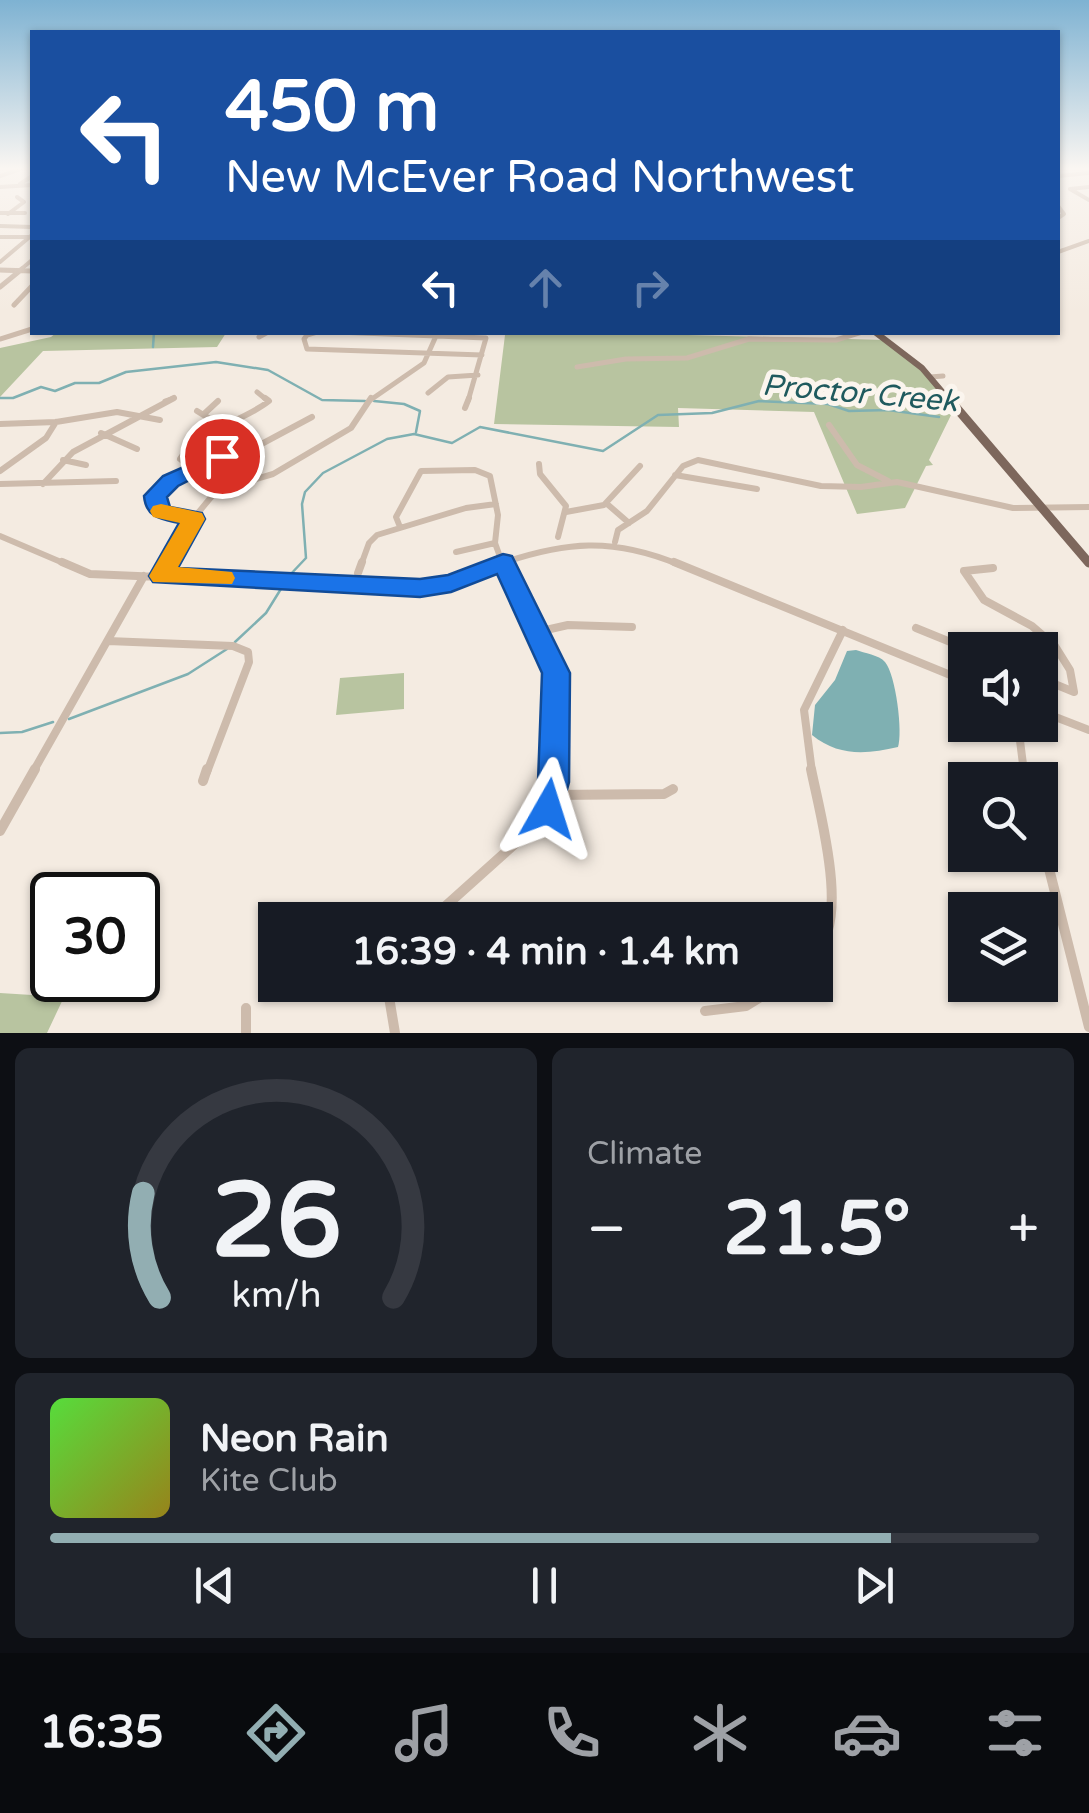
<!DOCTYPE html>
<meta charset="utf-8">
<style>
body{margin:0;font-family:"Varela Round",sans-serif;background:#20242c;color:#f1f3f6;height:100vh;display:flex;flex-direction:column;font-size:38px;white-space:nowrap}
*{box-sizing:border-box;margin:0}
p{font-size:32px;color:#9ea1a6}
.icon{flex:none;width:55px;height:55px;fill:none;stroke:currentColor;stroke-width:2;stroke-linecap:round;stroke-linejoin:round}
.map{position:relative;height:1033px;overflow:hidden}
.sheet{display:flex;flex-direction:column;gap:15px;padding:15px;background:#0d0f14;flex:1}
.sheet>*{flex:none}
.hud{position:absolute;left:30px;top:30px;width:1030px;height:305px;border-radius:0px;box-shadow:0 2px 8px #0004;background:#1a4fa0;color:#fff;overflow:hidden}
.buttons{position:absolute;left:948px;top:632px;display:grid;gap:20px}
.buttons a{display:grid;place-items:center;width:110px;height:110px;border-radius:0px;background:#171b24;box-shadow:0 2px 8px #0004;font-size:50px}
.speed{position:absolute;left:30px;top:872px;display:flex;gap:20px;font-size:50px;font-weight:700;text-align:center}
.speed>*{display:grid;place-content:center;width:130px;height:130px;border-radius:50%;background:#171b24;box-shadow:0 2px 8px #0004;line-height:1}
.speed .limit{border:5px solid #111;border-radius:15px;background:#fff;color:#111}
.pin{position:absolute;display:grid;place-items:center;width:85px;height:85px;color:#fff;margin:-42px;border:5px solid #fff;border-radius:50%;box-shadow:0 2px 10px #0007}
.me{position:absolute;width:110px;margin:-55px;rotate:6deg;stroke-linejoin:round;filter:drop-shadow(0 0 8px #0008)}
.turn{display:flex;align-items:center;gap:35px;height:210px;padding:0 30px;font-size:45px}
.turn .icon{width:130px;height:130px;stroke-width:2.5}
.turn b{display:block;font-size:70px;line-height:85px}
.lanes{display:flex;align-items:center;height:95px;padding:0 30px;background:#0003;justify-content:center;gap:50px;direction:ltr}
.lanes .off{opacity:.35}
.big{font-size:75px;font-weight:800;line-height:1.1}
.sheet .tile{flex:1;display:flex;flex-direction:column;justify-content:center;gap:15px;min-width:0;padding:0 35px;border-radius:15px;background:#20242c}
.sheet .dial{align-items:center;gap:0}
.dial svg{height:260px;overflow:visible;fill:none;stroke:#363941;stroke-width:7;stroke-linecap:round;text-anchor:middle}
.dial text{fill:#f1f3f6;stroke:none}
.song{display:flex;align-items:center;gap:30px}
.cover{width:120px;height:120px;border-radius:15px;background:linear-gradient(135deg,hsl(110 70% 55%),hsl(50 70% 35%))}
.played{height:10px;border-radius:5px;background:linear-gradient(90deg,#92aeb2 85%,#363941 85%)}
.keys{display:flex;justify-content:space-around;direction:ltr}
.heat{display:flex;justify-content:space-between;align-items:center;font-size:55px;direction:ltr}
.sheet .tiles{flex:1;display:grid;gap:15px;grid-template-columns:1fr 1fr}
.tile:last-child{grid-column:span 2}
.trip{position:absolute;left:258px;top:902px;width:575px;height:100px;border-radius:0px;background:#171b24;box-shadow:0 2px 8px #0004;font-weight:800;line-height:100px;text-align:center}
.dock{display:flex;height:160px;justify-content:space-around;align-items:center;background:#090b0e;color:#9ea1a6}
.dock .icon{width:70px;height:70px}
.dock .current{color:#92aeb2}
.dock b{font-size:45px;color:#f1f3f6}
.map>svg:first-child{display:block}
</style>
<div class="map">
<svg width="1089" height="1033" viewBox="0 0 1089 1033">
<rect width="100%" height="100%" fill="#f4ebe1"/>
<path fill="#b8c4a0" d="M 573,332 L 886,340 L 925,370 L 954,409 L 929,460 L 933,465 L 926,466 L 905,508 L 857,514 L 814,412 L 678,408 L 679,427 L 494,424 L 505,335 L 473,333 Z
M 56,333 L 56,332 L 226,333 L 217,347 L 43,351 L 0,397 L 0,348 L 51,337 Z
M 404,673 L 404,709 L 336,715 L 340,678 Z
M 0,993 L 64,997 L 47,1033 L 0,1033 Z"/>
<path fill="#7fb0b2" d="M 856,650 C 864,653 879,655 885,662 C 896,675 903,733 898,747 C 867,754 839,757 812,735 L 815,705 L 835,680 L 847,651 Z"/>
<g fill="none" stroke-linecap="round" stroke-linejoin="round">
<path stroke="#7fb0b2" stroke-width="2.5" d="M 153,347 L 154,332
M 0,398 L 13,398 L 41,387 L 55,391 L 75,383 L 99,383 L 126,372 L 216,362 L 268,370 L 322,400 L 365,401
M 374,401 L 404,404 L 420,411 L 416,432
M 288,577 L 306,558 L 302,504 L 305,492 L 323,473 L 387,439 L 414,434 L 452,443 L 480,427 L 603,451 L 658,415 L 712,413 L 759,401 L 828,404 L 849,411 L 888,410 L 939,417
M 235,642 L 266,613 L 284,584
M 69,719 L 188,674 L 227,649
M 0,733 L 22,732 L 53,722"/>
<path stroke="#cdbbac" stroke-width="4" d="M 0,176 L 26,167
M 1058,176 L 1089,173
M 20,184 L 32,176
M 0,187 L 32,185
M 1089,187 L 1070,189 L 1089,200
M 1058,206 L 1064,214 L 1058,218
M 0,213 L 25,213
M 8,214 L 24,202 L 17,197
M 0,226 L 32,227
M 0,237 L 29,237
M 1058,252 L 1089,241
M 0,262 L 32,235
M 0,270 L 32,271
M 19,271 L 32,260"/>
<path stroke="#cdbbac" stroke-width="5" d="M 0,270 L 32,271
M 0,287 L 22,269
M 14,305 L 32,286
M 337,332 L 486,338 L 468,401
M 307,335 L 304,339 L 307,349 L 482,355
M 307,335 L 317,332
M 259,337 L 268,332
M 0,339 L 32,329
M 577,367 L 626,359 L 687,358 L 749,339 L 836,340 L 862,332
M 930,377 L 943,376
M 257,392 L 268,401
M 428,393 L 448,377 L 478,375
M 165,401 L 174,398
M 369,401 L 424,363 L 436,336"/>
<path stroke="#cdbbac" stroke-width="6" d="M 465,408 L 469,398
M 197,411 L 210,419 L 214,430
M 205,413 L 218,401
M 0,424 L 56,422 L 117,412 L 160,420
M 829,425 L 857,465 L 888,481
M 101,433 L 137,449
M 63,460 L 86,465
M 539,464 L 540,474 L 566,506 L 558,537
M 191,468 L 180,459 C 201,427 240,424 269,401 L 265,398
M 0,471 L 46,438 L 56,422
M 675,475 L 757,489
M 0,484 L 116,481
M 43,484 L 73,452 L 174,398
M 606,503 L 629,523
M 566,512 L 604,505 L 640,466
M 193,519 L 159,510 L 154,500 L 158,492 L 206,462 L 254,448 L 312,417
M 400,527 L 396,517 L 421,471 L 475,470 L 490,476 L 498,515 L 495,543 L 503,565
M 0,536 L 68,565
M 615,542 L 618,530 L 647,511 L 683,466 L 698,460 L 821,486 L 861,487 L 897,482 L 1013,508 L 1089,507
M 456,552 L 495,543
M 167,565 L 193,519 L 212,496 L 225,488 L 273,474 L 351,428 L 371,398
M 361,565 L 369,543 L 377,535 L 466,508 L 496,504
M 497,565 C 565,541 613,537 680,565"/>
<path stroke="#cdbbac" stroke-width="8" d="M 62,562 L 90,574 L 419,588 L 454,581 L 504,562
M 502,562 L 556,673 L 553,772
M 674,562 L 965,681
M 993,568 L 964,571 L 984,600 L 1032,626 L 1055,646 L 1070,670 L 1074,692 L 1040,678
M 358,573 L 362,562
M 161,576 L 169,562
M 916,628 L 970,650
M 537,632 L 568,625 L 632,627
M 108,641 L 233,646 L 248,652 L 249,662 L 207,772
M 1040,711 L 1089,730
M 1018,725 L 1024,772
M 33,772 L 144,576
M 812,772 L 804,710 L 843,630"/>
<path stroke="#cdbbac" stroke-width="10" d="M 811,769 C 819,810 851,922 815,952
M 1024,769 L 1025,780
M 203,781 L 207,769
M 552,795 L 664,794 L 673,789
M 0,831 L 35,769
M 1040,833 L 1089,1027
M 430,920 L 537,824 L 552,795 L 553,769
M 387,985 L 395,1033
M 246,1008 L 246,1033
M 705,1011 L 746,1006 L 780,985"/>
<path stroke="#7d675c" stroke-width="6" d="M 875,332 L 922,368 L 950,401"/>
<path stroke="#7d675c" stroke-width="9" d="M 948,398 L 1089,563"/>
</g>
<linearGradient id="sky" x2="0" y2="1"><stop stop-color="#7eb2d2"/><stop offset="0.54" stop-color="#faf6f2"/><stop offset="1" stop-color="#faf6f2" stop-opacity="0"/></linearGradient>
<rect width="1089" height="312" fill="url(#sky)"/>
<path fill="#1a73e8" stroke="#114b97" stroke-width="2.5" d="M 222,450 L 229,452 L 232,456 L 229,460 L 178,486 L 167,497 L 170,507 L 202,513 L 205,519 L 178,568 L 420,579 L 448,575 L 503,554 L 512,556 L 570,673 L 569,782 L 559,819 L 548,824 L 537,819 L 532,809 L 538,782 L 542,673 L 497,574 L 451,592 L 420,597 L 153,582 L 149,576 L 179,523 C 161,519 146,518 144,496 L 163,476 Z"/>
<path fill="#f59e0b" d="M 161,504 L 202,513 L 205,519 L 178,567 L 232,572 L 235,578 L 232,584 L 153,582 L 149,576 L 180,523 L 153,517 L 150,511 L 153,506 Z"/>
<g text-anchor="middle" stroke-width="10" stroke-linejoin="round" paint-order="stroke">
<g font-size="30" font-style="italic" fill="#1f5a5e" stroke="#fbf5ee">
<text transform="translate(860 393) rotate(5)" y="10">Proctor Creek</text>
</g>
</g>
</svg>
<div class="buttons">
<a><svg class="icon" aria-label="sound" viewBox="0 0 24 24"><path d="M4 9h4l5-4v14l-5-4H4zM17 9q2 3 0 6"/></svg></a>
<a><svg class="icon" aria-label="search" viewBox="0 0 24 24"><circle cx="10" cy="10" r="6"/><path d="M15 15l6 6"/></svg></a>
<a><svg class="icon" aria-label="layers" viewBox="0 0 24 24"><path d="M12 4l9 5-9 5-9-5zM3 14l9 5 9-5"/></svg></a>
</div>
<div class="speed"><div class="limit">30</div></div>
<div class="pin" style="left:222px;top:456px;background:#d93025"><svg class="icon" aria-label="arrive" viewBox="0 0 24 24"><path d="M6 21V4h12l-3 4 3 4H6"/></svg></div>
<svg class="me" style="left:548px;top:809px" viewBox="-20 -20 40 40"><path d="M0-17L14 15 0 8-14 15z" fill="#1a73e8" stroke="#fff" stroke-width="4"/></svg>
<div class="trip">16:39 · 4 min · 1.4 km</div>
<div class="hud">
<div class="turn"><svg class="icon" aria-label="left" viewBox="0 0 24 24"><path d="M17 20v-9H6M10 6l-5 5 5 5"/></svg><div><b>450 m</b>New McEver Road Northwest</div></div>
<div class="lanes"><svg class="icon" aria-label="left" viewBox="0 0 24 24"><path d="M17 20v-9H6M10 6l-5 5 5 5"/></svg><svg class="icon off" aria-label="ahead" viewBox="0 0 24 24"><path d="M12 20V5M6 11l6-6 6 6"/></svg><svg class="icon off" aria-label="right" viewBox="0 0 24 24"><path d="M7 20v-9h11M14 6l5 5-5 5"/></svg></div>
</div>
</div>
<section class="sheet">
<div class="tiles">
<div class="tile dial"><svg viewBox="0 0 100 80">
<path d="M14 69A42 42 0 1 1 86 69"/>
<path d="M14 69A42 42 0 0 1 9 37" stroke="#92aeb2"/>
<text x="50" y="56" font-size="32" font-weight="700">26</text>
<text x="50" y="72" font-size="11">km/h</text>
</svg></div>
<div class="tile"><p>Climate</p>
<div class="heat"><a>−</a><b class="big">21.5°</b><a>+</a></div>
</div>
<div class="tile">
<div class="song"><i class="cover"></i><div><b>Neon Rain</b><p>Kite Club</p></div></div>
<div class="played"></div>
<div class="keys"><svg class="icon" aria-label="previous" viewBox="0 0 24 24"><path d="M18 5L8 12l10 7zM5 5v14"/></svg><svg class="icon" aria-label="pause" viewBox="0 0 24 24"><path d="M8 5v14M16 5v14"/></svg><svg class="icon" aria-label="next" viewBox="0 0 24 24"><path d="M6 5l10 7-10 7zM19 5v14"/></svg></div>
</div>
</div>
</section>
<nav class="dock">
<b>16:35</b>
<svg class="icon current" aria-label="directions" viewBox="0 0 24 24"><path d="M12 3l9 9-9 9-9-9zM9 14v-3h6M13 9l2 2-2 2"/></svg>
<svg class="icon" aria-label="music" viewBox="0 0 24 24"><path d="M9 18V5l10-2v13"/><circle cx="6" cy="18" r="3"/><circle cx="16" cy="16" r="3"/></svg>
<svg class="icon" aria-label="phone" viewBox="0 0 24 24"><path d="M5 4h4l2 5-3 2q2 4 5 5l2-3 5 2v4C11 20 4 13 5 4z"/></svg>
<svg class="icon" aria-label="climate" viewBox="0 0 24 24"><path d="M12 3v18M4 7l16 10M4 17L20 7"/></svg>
<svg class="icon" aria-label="car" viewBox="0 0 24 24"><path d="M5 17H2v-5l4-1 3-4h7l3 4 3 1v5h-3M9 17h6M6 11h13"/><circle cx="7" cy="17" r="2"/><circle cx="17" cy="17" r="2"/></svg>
<svg class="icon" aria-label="filters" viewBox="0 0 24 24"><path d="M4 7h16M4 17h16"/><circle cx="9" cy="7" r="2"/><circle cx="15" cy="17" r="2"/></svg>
</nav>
